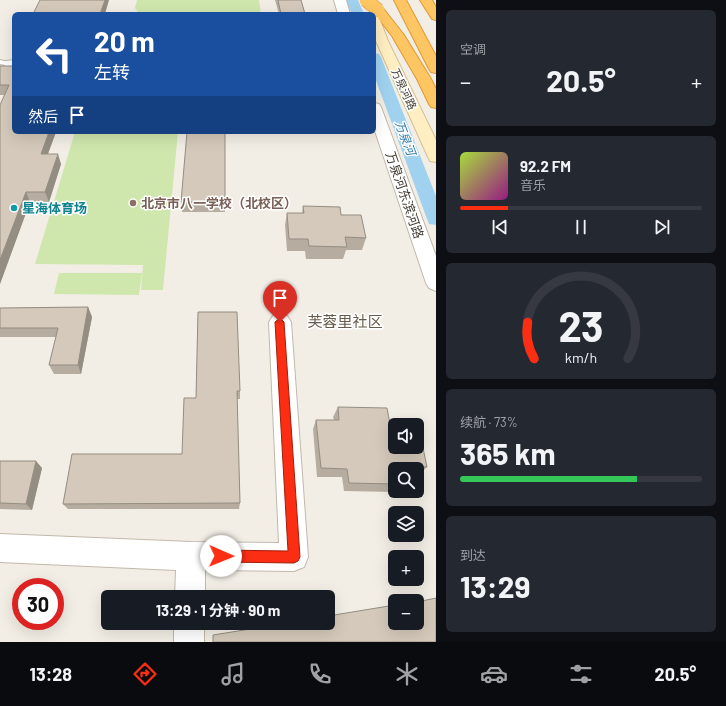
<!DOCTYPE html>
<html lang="zh">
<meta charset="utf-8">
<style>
body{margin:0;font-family:Barlow,"Noto Sans SC",sans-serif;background:#242831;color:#f1f3f6;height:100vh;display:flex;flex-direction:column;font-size:15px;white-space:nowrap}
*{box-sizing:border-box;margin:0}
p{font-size:13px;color:#9ea1a6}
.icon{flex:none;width:22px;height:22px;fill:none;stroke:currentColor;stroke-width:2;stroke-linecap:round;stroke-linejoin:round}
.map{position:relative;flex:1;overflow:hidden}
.drawer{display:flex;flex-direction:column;gap:10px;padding:10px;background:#0d0f14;width:290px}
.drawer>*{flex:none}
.banner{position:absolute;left:12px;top:12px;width:364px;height:122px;border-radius:6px;box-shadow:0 4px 16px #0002;background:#1a4fa0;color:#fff;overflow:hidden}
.tools{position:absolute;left:388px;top:418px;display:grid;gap:8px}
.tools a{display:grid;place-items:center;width:36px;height:36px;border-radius:6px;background:#171b24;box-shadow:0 4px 16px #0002;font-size:20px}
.speed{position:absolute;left:12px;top:578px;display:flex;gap:8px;font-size:20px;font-weight:700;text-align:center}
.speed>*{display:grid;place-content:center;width:52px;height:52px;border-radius:50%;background:#171b24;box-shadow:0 4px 16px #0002;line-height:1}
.speed .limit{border:6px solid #d22;background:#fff;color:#111}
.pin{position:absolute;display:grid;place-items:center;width:34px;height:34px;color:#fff;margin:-41px -17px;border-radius:50% 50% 50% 0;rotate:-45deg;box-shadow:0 0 4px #0007}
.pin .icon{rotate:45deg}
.me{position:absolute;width:44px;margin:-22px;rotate:91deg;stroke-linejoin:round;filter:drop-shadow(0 0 3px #0008)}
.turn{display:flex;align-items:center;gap:14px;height:84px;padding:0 16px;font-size:18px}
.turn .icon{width:52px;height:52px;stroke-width:2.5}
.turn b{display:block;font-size:28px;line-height:34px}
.then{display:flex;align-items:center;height:38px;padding:0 16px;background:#0003;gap:8px;font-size:15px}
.big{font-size:30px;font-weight:700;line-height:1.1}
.drawer .tile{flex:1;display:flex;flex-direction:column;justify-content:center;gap:6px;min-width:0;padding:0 14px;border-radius:6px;background:#242831}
.drawer .dial{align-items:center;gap:0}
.dial svg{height:104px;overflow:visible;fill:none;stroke:#363941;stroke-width:7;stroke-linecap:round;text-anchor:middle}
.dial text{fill:#f1f3f6;stroke:none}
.song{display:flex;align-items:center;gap:12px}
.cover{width:48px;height:48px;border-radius:6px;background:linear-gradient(135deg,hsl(80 70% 55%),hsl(310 70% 35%))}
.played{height:4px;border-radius:2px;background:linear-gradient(90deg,#fb2d13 20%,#363941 20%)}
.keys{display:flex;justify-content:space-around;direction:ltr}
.heat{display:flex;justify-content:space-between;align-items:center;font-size:22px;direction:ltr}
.charge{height:6px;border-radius:3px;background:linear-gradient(90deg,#34c759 73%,#363941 0)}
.trip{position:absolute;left:101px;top:590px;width:234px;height:40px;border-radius:6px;background:#171b24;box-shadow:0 4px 16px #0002;font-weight:700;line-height:40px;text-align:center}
.tabs{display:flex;height:64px;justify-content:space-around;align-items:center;background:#090b0e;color:#9ea1a6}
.tabs .icon{width:28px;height:28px}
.tabs .on{color:#fb2d13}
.tabs b{font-size:18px;color:#f1f3f6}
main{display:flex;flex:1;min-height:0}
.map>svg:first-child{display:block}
</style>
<main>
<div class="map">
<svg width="436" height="642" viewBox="0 0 436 642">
<rect width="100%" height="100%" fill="#f2eee5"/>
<path fill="#cfe7ad" d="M 137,0 L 259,0 L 261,14 L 139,14 L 135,8 Z
M 75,132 L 178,132 L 163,290 L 141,290 L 143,265 L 35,264 Z
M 59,273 L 142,273 L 139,295 L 54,294 Z"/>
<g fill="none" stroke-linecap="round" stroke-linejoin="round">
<path fill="#a0d2f0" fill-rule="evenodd" d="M 346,0 L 358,0 L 364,14 L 352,14 Z
M 374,53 L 379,54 L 381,57 L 436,196 L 436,225 L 429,224 L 427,219 L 374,75 Z"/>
<g stroke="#c1b8aa" stroke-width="2">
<path id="lane" d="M 0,60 L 13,63 L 14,64 L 11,66 L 0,64 Z"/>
</g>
<g stroke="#c1b8aa" stroke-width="2">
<path id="street" d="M 334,0 L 346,0 L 350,14 L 338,14 Z
M 14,60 L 14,68 L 6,67 L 4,64 L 6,61 Z
M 374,103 L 379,104 L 381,107 L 436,256 L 436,291 L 429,288 L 426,283 L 374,128 Z
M 280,313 L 287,316 L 291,322 L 308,557 L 304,567 L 294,571 L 205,570 L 205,597 L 175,597 L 176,570 L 0,562 L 0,534 L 191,542 L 279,543 L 269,322 L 273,316 Z
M 174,623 L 204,623 L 204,642 L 174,642 Z"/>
</g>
<g stroke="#d3c094" stroke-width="2">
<path id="secondary" d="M 374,16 L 378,17 L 380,20 L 388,41 L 436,140 L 436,162 L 430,161 L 428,157 L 376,41 L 374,37 Z"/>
</g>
<g stroke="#de9933" stroke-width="2">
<path id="highway" d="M 394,0 L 406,0 L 436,56 L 436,73 L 431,72 L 429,69 Z
M 420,0 L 432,0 L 436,7 L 436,20 L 432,19 Z
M 378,6 L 382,7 L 404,35 L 431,79 L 436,89 L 436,108 L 431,107 L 429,104 L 417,79 L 392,36 L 372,10 L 374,7 Z"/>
</g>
<use href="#lane" fill="#fff" fill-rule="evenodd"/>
<use href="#street" fill="#fff" fill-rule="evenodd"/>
<use href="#secondary" fill="#ffeec2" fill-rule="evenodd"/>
<use href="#highway" fill="#fec563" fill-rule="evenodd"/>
<g stroke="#de9933" stroke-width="14" stroke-linecap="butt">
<path id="highway-bridge" d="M 366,0 L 378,10"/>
</g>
<use href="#highway-bridge" stroke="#fec563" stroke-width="13"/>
</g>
<path fill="#b6ada0" d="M 275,0 L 301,0 L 305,14 L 279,14 Z
M 0,66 L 56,132 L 48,154 L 61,164 L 49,202 L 30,202 L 0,284 L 5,95 L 0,95 Z
M 225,132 L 225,212 L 182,212 L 181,202 Z
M 303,206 L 341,215 L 366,238 L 362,250 L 346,250 L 343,259 L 306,259 L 305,251 L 287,251 L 285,225 L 287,213 L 302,213 Z
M 88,307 L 92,317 L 81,374 L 54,374 L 49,365 L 56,337 L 0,337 L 0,308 Z
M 198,312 L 240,391 L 240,399 L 237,399 L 240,503 L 239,509 L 68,509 L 63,504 L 182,454 L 196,398 Z
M 338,407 L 390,424 L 427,467 L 419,475 L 417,475 L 417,469 L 395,469 L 395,491 L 396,491 L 394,492 L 344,491 L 342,477 L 317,477 L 313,429 L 316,420 L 334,420 L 333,417 Z
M 0,461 L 42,468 L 32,510 L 0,509 Z"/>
<path fill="#948d82" d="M 105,0 L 109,0 L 105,14 L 100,14 Z
M 49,132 L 56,132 L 44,164 L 41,154 Z
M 58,154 L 61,164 L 49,202 L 45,192 Z
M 26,192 L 30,202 L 0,284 L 0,260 Z
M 88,307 L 92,317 L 81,374 L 78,365 Z
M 36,461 L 42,468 L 32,510 L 26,504 Z"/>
<path fill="#d4c9ba" stroke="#948d82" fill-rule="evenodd" d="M 40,0 L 105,0 L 100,14 L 33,14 Z
M 278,0 L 301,0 L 305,14 L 281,14 Z
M 0,66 L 14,66 L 14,132 L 49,132 L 41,154 L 58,154 L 45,192 L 26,192 L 0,260 L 0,105 L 9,85 L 0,85 Z
M 187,132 L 225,132 L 225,202 L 181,202 Z
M 303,206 L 340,207 L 341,215 L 361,215 L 366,238 L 345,237 L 347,247 L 309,246 L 308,239 L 289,239 L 287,213 L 304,213 Z
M 88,307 L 78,365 L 49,365 L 58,328 L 0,328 L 0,308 Z
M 198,312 L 237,312 L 240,391 L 237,391 L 240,503 L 63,504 L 72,454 L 182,454 L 184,398 L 196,398 Z
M 338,407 L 387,408 L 390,424 L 418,424 L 427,467 L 398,466 L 399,469 L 395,469 L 395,484 L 349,483 L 347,469 L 321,468 L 316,420 L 339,420 ZM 395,425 L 417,425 L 417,447 L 395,447 Z
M 0,461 L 36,461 L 26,504 L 0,503 Z
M 436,598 L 436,642 L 213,642 L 213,635 L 288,623 L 328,623 L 328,616 L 395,605 L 395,623 L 417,623 L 417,602 Z"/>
<path fill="#fb2d13" stroke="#a31d0c" d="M 280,318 L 284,322 L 300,557 L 298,561 L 294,563 L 221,562 L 216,560 L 214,556 L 216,552 L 221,550 L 288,551 L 275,322 Z"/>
<circle fill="#8d6e63" stroke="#fff" stroke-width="1.5" cx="133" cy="203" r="4"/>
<circle fill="#0f9aa8" stroke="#fff" stroke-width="1.5" cx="14" cy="208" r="4"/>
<g text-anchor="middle" stroke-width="3" stroke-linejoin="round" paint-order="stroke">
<g font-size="11" fill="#453e34" stroke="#fff">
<text transform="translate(404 89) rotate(65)" y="4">万泉河路</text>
</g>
<g font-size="12" font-style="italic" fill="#2c79a9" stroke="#fff">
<text transform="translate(405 138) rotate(69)" y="4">万泉河</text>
</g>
<g font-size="13" fill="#453e34" stroke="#fff">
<text transform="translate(405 195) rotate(71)" y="5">万泉河东滨河路</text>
</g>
<g font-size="13" font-weight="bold" fill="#785e54" stroke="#fff" text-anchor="start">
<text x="141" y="208">北京市八一学校（北校区）</text>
</g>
<g font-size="13" font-weight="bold" fill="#0d838f" stroke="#fff" text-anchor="start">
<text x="22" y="213">星海体育场</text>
</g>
<g font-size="15" fill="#675b4b" stroke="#fff">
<text x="345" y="327">芙蓉里社区</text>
</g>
</g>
</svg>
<div class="tools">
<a><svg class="icon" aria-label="sound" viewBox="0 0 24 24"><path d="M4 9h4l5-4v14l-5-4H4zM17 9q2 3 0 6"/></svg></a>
<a><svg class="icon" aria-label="search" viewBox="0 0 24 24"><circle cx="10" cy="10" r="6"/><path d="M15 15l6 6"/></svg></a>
<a><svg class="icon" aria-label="layers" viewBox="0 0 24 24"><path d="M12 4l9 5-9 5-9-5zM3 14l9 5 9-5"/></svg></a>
<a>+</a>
<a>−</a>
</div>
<div class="speed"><div class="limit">30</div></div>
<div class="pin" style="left:280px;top:322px;background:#d93025"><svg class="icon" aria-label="arrive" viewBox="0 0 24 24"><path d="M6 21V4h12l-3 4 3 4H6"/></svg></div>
<svg class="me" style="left:221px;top:556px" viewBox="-20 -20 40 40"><circle r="19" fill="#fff"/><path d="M0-13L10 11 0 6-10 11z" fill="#fb2d13"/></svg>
<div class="trip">13:29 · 1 分钟 · 90 m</div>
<div class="banner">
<div class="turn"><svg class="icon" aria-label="left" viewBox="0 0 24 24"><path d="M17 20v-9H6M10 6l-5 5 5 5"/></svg><div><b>20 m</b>左转</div></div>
<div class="then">然后<svg class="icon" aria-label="arrive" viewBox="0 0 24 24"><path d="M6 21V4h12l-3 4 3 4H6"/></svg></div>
</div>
</div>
<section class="drawer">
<div class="tile"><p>空调</p>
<div class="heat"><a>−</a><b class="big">20.5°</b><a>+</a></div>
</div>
<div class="tile">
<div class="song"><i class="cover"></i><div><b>92.2 FM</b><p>音乐</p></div></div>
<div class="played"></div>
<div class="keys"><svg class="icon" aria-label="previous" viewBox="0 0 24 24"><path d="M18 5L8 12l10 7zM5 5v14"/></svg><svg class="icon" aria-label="pause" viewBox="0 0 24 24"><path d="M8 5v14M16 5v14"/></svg><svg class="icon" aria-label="next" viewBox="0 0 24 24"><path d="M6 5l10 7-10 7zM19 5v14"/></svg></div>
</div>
<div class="tile dial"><svg viewBox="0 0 100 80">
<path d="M14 69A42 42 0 1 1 86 69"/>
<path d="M14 69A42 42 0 0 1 9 41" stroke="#fb2d13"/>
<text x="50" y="56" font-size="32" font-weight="700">23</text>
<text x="50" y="72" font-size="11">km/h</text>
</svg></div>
<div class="tile"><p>续航 · 73%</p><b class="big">365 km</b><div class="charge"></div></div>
<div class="tile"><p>到达</p><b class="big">13:29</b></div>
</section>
</main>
<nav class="tabs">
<b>13:28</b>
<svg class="icon on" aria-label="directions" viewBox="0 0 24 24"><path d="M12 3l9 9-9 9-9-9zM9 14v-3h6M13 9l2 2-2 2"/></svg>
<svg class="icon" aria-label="music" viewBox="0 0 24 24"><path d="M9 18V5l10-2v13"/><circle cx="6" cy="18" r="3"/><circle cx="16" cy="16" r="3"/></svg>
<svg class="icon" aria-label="phone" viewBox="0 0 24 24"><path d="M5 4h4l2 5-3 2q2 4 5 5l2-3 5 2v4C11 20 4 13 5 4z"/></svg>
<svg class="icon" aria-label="climate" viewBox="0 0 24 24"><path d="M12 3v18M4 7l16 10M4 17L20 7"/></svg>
<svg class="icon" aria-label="car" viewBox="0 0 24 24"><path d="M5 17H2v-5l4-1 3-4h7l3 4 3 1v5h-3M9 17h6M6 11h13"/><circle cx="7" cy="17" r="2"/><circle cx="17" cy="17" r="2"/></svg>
<svg class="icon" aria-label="filters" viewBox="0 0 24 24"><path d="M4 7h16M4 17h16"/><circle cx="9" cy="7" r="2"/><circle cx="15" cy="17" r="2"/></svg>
<b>20.5°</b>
</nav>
